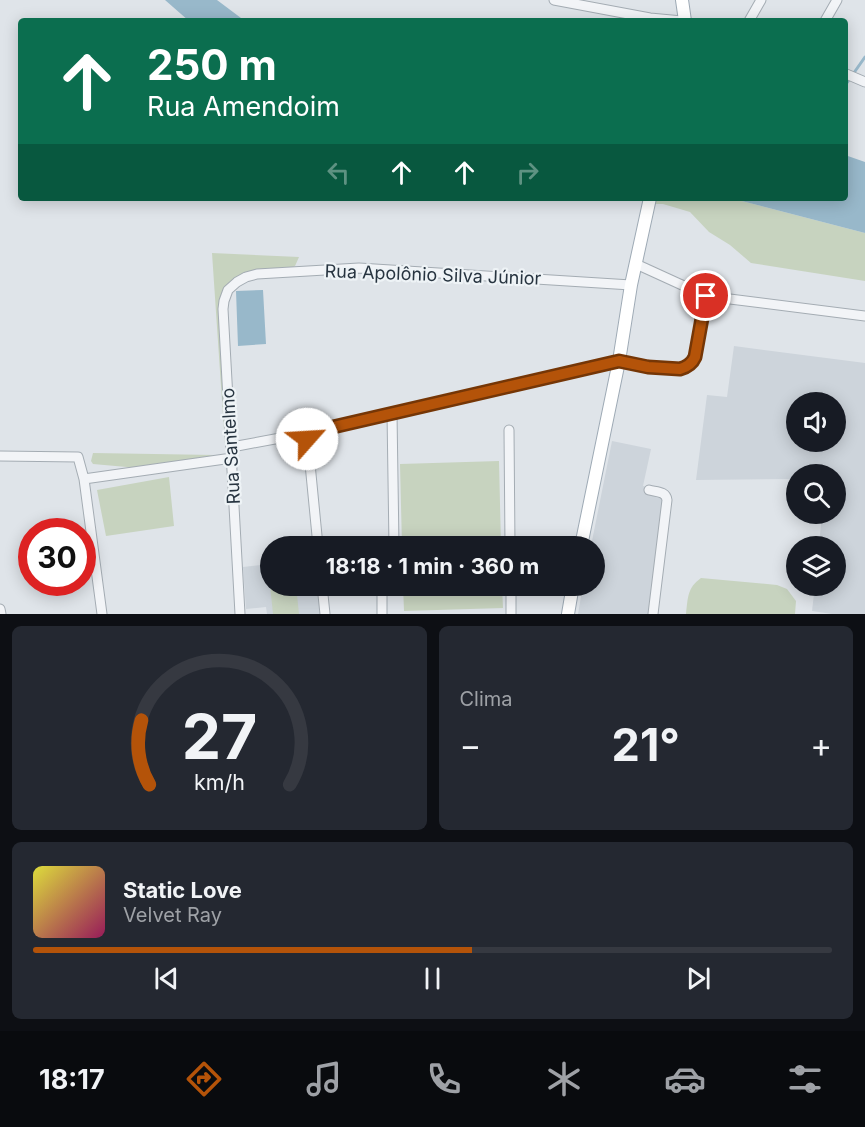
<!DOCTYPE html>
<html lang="pt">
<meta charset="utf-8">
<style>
body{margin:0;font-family:Inter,sans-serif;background:#242831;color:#f1f3f6;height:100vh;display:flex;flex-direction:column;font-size:22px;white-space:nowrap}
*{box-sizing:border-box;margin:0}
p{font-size:20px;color:#9ea1a6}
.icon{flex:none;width:33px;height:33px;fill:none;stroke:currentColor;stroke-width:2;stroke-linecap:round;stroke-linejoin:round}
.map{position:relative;height:614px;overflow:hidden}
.side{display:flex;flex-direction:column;gap:12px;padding:12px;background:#0d0f14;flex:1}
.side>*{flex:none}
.top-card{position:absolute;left:18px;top:18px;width:830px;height:183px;border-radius:6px;box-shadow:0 3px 15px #0003;background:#0b6e4f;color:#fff;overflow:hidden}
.fabs{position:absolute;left:786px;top:392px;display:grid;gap:12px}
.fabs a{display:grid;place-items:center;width:60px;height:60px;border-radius:50%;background:#171b24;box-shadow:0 3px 15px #0003;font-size:30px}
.speed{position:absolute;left:18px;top:518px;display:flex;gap:12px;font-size:30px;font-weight:700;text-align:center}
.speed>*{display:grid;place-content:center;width:78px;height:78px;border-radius:50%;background:#171b24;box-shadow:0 3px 15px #0003;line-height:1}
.speed .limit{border:9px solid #d22;background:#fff;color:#111}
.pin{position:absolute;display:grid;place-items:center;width:51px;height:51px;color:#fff;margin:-26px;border:3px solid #fff;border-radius:50%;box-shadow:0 2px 6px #0007}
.me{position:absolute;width:66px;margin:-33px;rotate:64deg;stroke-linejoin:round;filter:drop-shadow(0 0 4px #0008)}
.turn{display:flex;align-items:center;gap:21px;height:126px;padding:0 30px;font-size:27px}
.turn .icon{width:78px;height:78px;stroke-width:2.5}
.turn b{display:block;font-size:42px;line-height:51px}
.lanes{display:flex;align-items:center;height:57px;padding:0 30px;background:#0003;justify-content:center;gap:30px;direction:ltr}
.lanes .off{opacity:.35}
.big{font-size:45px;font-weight:700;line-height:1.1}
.side .card{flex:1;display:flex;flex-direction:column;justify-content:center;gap:9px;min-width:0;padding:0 21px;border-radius:9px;background:#242831}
.side .dial{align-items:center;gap:0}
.dial svg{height:156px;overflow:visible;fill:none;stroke:#363941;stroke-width:7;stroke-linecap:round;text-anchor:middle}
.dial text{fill:#f1f3f6;stroke:none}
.song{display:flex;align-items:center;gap:18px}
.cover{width:72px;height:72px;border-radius:9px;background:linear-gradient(135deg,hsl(60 70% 55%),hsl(330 70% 35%))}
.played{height:6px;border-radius:3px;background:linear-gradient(90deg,#b45309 55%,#363941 55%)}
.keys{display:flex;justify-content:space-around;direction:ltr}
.heat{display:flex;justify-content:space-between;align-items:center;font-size:33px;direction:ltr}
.side .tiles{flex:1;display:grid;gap:12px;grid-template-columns:1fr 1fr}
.card:last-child{grid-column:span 2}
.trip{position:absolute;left:260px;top:536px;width:345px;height:60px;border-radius:30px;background:#171b24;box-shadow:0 3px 15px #0003;font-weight:700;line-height:60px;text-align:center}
.menu{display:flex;height:96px;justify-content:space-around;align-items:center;background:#090b0e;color:#9ea1a6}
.menu .icon{width:42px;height:42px}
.menu .current{color:#b45309}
.menu b{font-size:27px;color:#f1f3f6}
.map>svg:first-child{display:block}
</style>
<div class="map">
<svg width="865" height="614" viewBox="0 0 865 614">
<rect width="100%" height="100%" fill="#dfe4e9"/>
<path fill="#cdd4db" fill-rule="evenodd" d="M 734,346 L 865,363 L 865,614 L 832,614 L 812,611 L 815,585 L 836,585 L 836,546 L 819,546 L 822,513 L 836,513 L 836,474 L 796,474 L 796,479 L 696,480 L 707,395 L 727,397 ZM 796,402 L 836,402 L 836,441 L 796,441 Z
M 612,441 L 651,449 L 643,486 L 670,493 L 649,614 L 578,614 L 583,585 L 594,585 L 594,546 L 591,546 Z
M 270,564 L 270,585 L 321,585 L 324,614 L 267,614 L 266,607 L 246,609 L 243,567 Z"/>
<path fill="#c7d3bf" d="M 655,198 L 718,198 L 738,200 L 865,233 L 865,281 L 751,263 L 730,245 L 709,232 L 690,212 L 663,204 L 655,204 Z
M 212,253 L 299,257 L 295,266 L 289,269 L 225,287 L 219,303 L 225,445 Z
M 93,453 L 215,455 L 138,468 L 93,464 L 91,461 Z
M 499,461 L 501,546 L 402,546 L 400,464 Z
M 169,477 L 174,526 L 106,536 L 97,490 Z
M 701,578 L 777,585 L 787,589 L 796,601 L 795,614 L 686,614 C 688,598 687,588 701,578 Z
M 270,585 L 296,585 L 299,614 L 273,614 Z
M 403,585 L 502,585 L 503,608 L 404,611 Z"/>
<path fill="#98b8ca" d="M 165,0 L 217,0 L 245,21 L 189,21 Z
M 845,155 L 865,162 L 865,233 L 738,200 L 719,198 L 844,198 Z
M 263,290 L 266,344 L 238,346 L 236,291 Z"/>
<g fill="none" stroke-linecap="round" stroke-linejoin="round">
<path stroke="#98b8ca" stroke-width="3" d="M 844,87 L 865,57"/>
<g stroke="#a4acb3" stroke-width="11">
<path id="minor" d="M 554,0 L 650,18 L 682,21
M 749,21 L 761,0
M 825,21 L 837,0
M 844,73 L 865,82
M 636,264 L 706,296 L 865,316
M 392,413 L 394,546
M 509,430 L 510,546
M 307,433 L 318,546
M 232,447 L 307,433 L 619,361 L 648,367 L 680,369 C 687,367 692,364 695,357 L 706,296
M 0,456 L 78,457 L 84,479 L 102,614
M 84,479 L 232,458
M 649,490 C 656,492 666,491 667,500 L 653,614
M 322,585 L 325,614
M 511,585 L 511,614
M 0,609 L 1,614
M 240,614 L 223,309 L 224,301 L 228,290 L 237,282 L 246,277 L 257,274 L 359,268 L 631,285
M 382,614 L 382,594 L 385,585"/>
</g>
<g stroke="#9eaab5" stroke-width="14">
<path id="major" d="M 682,0 L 685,21
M 581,546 L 619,361 L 631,285 L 650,198
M 568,614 L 573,585"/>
</g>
<use href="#minor" stroke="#f2f4f7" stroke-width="9"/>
<use href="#major" stroke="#fff" stroke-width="12"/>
</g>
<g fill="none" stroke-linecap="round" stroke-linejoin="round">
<g stroke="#753606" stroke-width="15">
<path id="route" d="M 307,439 L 307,433 L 619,361 L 648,367 L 680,369 C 687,367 692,364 695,357 L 706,296"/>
</g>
<use href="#route" stroke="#b45309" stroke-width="10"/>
</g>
<g text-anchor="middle" stroke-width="4.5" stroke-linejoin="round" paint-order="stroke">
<g font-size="18" fill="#273440" stroke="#eef3f6">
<text transform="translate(433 275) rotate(2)" y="6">Rua Apolônio Silva Júnior</text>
<text transform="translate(231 446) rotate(-93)" y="6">Rua Santelmo</text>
</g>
</g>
</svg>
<div class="fabs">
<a><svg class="icon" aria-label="sound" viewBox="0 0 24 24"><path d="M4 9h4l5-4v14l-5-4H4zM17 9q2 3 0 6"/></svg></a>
<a><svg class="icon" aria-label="search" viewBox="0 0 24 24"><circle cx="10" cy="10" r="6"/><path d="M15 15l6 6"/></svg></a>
<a><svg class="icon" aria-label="layers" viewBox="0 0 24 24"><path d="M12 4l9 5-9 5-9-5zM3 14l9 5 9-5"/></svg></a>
</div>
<div class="speed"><div class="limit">30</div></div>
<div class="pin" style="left:706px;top:296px;background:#d93025"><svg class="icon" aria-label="arrive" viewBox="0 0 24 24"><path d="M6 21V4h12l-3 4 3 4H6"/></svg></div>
<svg class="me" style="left:307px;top:439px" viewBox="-20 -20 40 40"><circle r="19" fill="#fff"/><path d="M0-13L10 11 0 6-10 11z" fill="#b45309"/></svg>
<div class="trip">18:18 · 1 min · 360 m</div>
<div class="top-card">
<div class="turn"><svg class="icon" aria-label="ahead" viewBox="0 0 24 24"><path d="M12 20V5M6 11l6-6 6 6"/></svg><div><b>250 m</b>Rua Amendoim</div></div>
<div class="lanes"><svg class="icon off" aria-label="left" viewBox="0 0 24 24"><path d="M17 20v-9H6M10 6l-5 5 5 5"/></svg><svg class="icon" aria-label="ahead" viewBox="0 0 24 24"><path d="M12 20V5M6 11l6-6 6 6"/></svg><svg class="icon" aria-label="ahead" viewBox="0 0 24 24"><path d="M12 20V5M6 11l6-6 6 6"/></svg><svg class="icon off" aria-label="right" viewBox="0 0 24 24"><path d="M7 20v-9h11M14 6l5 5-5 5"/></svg></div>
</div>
</div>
<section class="side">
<div class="tiles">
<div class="card dial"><svg viewBox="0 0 100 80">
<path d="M14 69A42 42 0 1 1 86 69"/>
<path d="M14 69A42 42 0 0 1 10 36" stroke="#b45309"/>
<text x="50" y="56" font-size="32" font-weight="700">27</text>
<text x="50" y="72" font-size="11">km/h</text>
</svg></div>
<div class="card"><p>Clima</p>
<div class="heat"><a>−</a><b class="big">21°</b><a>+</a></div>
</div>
<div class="card">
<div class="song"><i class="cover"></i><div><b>Static Love</b><p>Velvet Ray</p></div></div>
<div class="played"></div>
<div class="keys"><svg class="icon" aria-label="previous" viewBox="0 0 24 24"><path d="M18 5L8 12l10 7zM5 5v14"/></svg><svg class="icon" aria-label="pause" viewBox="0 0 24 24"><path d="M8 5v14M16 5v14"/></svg><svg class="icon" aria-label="next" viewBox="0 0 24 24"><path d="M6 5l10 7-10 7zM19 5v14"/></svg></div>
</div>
</div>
</section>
<nav class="menu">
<b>18:17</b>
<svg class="icon current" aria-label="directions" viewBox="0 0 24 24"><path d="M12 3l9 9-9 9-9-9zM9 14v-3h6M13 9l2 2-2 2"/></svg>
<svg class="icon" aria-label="music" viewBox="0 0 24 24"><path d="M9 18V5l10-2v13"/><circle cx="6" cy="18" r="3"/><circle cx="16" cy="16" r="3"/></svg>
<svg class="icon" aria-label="phone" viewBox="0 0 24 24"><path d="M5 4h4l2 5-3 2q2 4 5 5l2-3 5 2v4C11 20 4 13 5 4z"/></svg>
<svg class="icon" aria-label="climate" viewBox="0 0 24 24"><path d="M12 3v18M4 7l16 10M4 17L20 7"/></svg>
<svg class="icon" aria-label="car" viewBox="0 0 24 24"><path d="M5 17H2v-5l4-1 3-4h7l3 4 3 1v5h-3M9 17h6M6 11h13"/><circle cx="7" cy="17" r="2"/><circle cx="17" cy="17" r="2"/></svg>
<svg class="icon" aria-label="filters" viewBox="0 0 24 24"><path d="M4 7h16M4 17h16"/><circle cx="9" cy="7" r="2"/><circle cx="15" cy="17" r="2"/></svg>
</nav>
